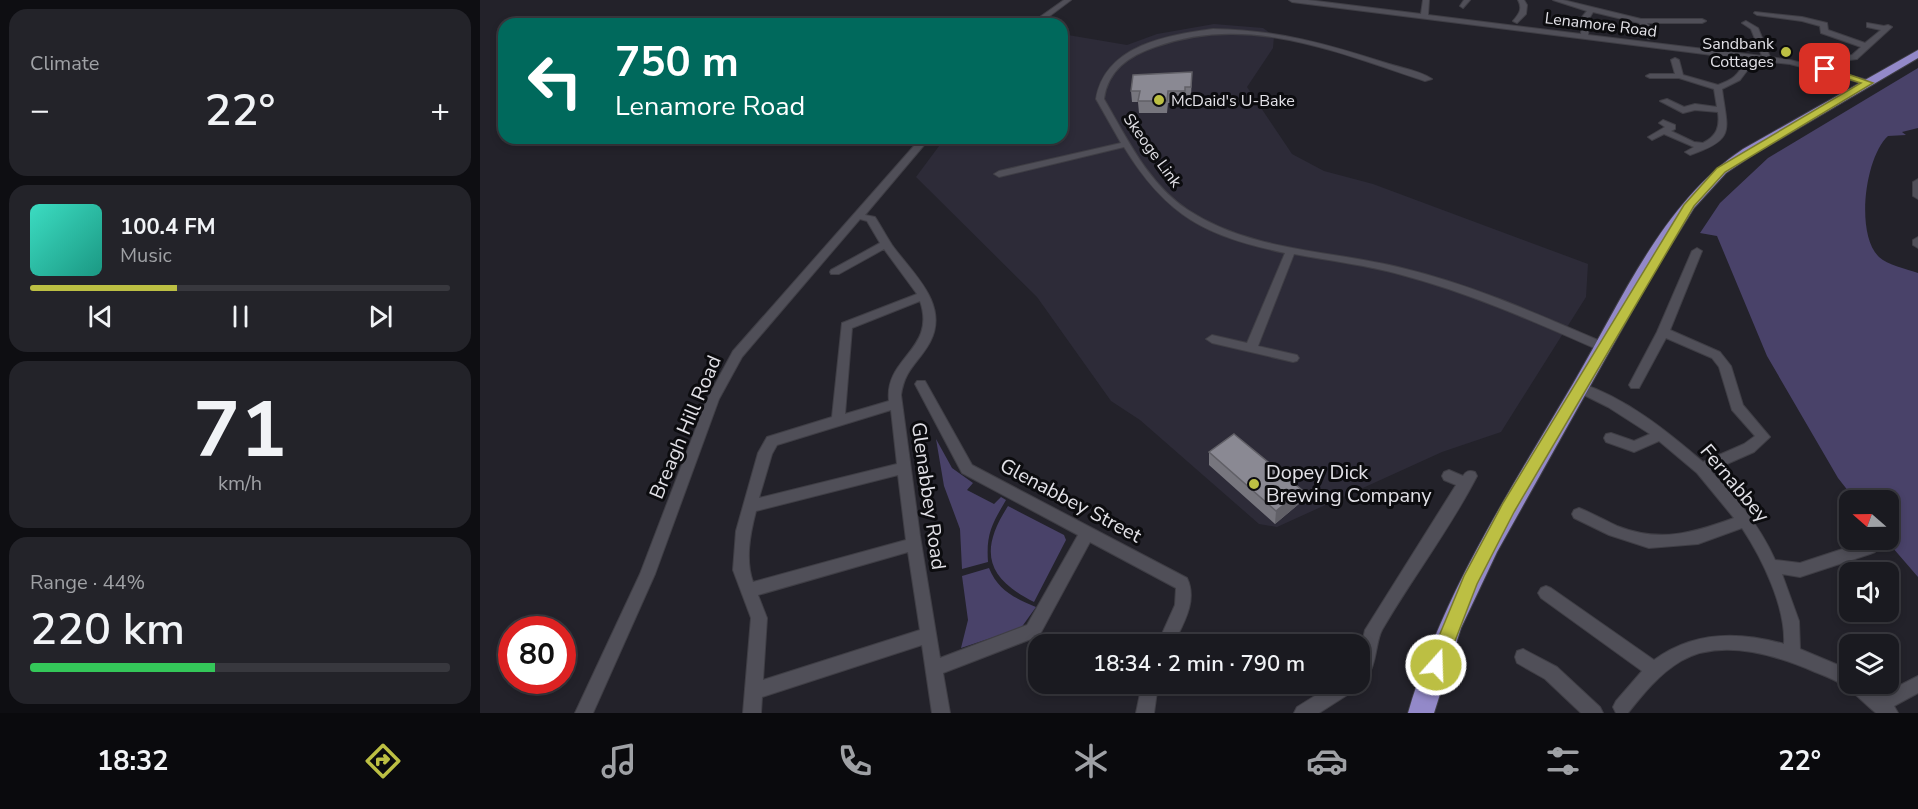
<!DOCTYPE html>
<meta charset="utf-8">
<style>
body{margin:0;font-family:"Nunito Sans",sans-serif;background:#232329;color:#f1f3f6;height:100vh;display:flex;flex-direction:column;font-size:22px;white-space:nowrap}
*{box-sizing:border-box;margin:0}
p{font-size:20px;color:#9fa1a5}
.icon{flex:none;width:33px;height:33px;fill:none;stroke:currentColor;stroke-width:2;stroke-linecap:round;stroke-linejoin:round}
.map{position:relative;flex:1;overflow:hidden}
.sheet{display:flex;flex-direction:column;gap:9px;padding:9px;background:#0e0e12;width:480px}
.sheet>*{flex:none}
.top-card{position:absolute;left:18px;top:18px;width:570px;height:126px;border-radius:18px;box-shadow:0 3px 9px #0003,0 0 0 2px #38383e;background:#00695c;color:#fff;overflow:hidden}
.needle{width:39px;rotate:290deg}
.controls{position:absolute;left:1359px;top:490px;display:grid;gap:12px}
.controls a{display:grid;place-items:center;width:60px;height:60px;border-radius:12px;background:#1a1a20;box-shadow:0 3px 9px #0003,0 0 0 2px #38383e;font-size:30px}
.speed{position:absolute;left:18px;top:616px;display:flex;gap:12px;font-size:30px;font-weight:700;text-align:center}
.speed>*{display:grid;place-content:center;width:78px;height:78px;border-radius:50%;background:#1a1a20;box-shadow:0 3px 9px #0003,0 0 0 2px #38383e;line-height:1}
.speed .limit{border:9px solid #d22;background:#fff;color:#111}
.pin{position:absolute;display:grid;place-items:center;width:51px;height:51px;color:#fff;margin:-26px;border-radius:12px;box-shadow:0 3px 9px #0006}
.me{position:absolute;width:66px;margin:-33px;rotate:20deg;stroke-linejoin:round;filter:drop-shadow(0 0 4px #0008)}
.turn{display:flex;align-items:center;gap:21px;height:126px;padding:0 18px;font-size:27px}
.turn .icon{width:78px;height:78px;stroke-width:2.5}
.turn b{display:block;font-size:42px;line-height:51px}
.big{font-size:45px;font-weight:600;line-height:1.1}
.sheet .card{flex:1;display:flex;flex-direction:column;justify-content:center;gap:9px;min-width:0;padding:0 21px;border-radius:18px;background:#232329}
.sheet .dial{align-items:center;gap:0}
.dial b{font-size:78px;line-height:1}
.song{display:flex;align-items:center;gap:18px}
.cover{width:72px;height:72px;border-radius:9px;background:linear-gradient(135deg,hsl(170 70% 55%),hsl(170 70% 35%))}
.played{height:6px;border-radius:3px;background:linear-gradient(90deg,#bcbf43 35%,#38383e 35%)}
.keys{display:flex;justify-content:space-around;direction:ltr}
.heat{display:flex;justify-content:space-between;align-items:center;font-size:33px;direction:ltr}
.charge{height:9px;border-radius:4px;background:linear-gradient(90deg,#34c759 44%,#38383e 0)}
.trip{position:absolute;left:548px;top:634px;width:342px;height:60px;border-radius:18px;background:#1a1a20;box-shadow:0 3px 9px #0003,0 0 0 2px #38383e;font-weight:600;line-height:60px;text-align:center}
.tab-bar{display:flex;height:96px;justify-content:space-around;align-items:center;background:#0a0a0d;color:#9fa1a5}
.tab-bar .icon{width:42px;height:42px}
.tab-bar .on{color:#bcbf43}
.tab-bar b{font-size:27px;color:#f1f3f6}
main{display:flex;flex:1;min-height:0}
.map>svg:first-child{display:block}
</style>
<main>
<section class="sheet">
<div class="card"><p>Climate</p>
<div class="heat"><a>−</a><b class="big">22°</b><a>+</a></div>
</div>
<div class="card">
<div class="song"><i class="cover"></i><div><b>100.4 FM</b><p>Music</p></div></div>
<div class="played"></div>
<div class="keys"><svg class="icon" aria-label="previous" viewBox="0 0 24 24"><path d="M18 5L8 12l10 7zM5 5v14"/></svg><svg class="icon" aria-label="pause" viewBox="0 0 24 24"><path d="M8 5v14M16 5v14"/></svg><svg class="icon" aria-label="next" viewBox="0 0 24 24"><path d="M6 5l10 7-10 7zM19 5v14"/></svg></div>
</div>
<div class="card dial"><b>71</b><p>km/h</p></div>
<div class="card"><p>Range · 44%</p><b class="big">220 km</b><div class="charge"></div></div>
</section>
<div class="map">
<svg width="1438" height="713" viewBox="0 0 1438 713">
<rect width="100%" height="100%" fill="#23222a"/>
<path fill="#2d2b38" d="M 734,24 L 783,28 L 794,36 L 793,48 L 767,87 L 812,154 L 844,171 L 893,184 L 1108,264 L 1106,297 L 1021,432 L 962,452 L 797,527 L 779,524 L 660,420 L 631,401 L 557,297 L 436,177 L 465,138 L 582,138 L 582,34 L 647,45 L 677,34 Z"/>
<path fill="#494269" d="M 1438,68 L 1438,128 L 1422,132 L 1426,135 L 1408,136 C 1385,157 1375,234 1399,257 C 1407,265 1427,269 1438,273 L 1438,577 L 1406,540 L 1408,540 L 1408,501 L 1376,501 L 1358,478 L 1287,356 L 1237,236 L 1220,233 L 1240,203 L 1288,158 Z
M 456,439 L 472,468 L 493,483 L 487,490 L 514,504 L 521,497 L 526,500 C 512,524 506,534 508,562 L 482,569 L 480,529 L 464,486 Z
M 528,506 L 584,535 L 586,540 L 554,602 C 506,578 499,551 528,506 Z
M 509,568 C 518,590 534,598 556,607 L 541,628 L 481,648 L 488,620 L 482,576 Z"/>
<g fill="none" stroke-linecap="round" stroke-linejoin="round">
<g stroke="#3f3e45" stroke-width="2">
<path id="street" d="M 584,0 L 591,0 L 559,24 L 550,24 Z
M 809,0 L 828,0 L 941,14 L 943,0 L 949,0 L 948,15 L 1101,34 L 1102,17 L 1107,11 L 1073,0 L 1083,0 L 1161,19 L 1222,19 L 1226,21 L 1222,23 L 1167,23 L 1173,30 L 1173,37 L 1169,39 L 1165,37 L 1165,30 L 1159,23 L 1113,12 L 1110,17 L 1108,35 L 1282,56 L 1271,29 L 1262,23 L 1266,21 L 1278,28 L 1290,57 L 1310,60 L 1342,68 L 1349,58 L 1372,55 L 1381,47 L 1341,33 L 1340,26 L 1322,21 L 1277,15 L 1274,13 L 1275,12 L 1322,17 L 1347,23 L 1348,30 L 1385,43 L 1401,30 L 1387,27 L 1387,23 L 1404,26 L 1408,25 L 1412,27 L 1377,59 L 1354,62 L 1348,70 L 1392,81 L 1392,85 L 1389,85 L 1310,64 L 1264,59 L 1269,68 L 1260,80 L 1242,89 C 1247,130 1257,139 1210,155 L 1205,152 L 1214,147 L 1184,134 L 1172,140 L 1168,137 L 1185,127 L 1179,123 L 1183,120 L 1195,125 L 1195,129 L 1191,131 L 1214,142 L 1223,143 C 1237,136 1240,127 1238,112 L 1215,110 L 1203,113 L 1180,101 L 1187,99 L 1204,107 L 1215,104 L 1237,107 L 1234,89 L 1199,78 L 1170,78 L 1166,76 L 1170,74 L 1195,74 L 1191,60 L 1195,58 L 1199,60 L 1203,75 L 1238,85 C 1248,81 1256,78 1261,68 L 1256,58 L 812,2 Z
M 984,0 L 990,0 L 983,8 L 980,6 Z
M 1038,0 L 1044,0 L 1047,5 L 1046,14 L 1037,23 L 1033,21 C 1039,14 1043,9 1038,0 Z
M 733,29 C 798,30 847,44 909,64 C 922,68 940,71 952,79 L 945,81 C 856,52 768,13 675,47 C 649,56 628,70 624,99 C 647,138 668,184 708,210 C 772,252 851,250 922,268 C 993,285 1060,315 1127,344 L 1129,347 L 1127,350 L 1119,350 C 1055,322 990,293 922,275 C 887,265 850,261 814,254 L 778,346 L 817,355 L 819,358 L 817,361 L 813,362 L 732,343 L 726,339 L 732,335 L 767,343 L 805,253 C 726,236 687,217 644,147 L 519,177 L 514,174 L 519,171 L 641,143 L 616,99 C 625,45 688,35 733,29 Z
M 441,138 L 450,138 L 385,215 L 395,217 C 401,226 406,236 412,245 C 432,273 470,304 450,342 C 438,364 425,368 421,395 L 440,536 L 460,658 L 547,625 L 598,535 L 482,473 L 435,384 L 437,381 L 445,381 L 492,465 L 707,578 C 718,601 703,624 693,645 L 677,645 L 695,605 L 696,588 L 610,542 L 559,636 L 463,673 L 470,713 L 452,713 L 442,645 L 282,697 L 281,713 L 263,713 L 271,618 L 253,570 L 256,531 L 278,453 L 287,437 L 352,417 L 362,323 L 437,294 L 404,249 L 359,274 L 351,274 L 350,272 L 351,270 L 400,243 L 387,221 L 380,219 L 262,357 L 239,399 L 175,574 L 113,713 L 95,713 L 160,574 L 227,399 L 253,351 ZM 440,301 C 457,350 404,357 409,401 L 365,414 L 372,328 ZM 411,410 L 417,464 L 279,498 L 292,454 L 297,445 ZM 418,475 L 426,540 L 273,582 C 265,560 270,534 276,511 ZM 428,552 L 440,630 L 283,680 L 287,618 L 278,595 Z
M 1438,179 L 1438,199 L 1433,196 L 1433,182 Z
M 1438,237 L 1438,248 L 1433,245 L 1433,240 Z
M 1217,248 L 1222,251 L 1190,330 L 1240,352 L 1251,366 L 1263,405 L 1290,437 L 1274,452 L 1231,471 C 1256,497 1280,526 1295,560 L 1320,563 L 1390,540 L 1395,542 L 1397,547 L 1395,552 L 1390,554 L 1320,577 L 1302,574 L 1319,621 L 1320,649 L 1370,670 L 1370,684 L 1387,684 L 1401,695 L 1438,676 L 1438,693 L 1414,706 L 1418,713 L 1396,713 C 1385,704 1375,693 1364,686 C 1356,680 1345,676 1335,672 C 1296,655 1241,638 1201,661 C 1179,674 1163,694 1148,713 L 1136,713 L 1133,707 L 1136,701 L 1162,671 L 1061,598 L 1058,593 L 1061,588 L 1066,586 L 1071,588 L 1174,660 C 1213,631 1259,631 1304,644 C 1306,607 1282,558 1262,528 L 1218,544 L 1169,548 L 1129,535 L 1094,518 L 1092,514 L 1094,510 L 1099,508 C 1112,513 1124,520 1137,526 C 1180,543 1213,533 1254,518 L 1217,473 L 1179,441 L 1154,452 L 1126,442 L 1124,438 L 1126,434 L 1131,433 L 1154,441 L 1170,434 L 1128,407 L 1096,391 L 1094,388 L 1096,385 L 1100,383 C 1146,398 1187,431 1223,462 L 1264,444 L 1275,436 L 1252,410 L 1239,367 L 1232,358 L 1186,338 L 1159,388 L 1151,388 L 1149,385 L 1177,332 L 1212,251 Z
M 969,470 L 983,476 C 986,471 989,470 995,472 L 997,476 C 970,529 932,578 902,630 C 894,645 898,674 879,682 L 879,656 L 885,630 L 976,485 L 964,480 L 962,476 L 964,472 Z
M 1043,649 L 1077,667 L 1120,707 L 1123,713 L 1101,713 L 1065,679 L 1037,663 L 1035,657 L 1037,651 Z
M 662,684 L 678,684 L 674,713 L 656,713 Z
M 854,684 L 877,684 L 875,690 L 839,713 L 814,713 L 817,707 Z"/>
</g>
<g stroke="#3f3e45" stroke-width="2">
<path id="highway" d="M 1438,50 L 1438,58 L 1273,155 L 1246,173 L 1214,208 L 1174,272 L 1017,552 L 981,628 L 954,713 L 928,713 C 964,590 1030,491 1094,382 C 1142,300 1183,202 1263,149 Z"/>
</g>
<use href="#street" fill="#504f58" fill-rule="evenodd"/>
<use href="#highway" fill="#9389c9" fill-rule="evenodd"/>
</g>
<path fill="#77767e" d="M 712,72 L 711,98 L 705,98 L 705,103 L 688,103 L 687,113 L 659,113 L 658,102 L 652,102 L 651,91 Z
M 729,452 L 820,503 L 795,524 L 729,465 Z"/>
<path fill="#616067" d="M 822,490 L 820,503 L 795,524 L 796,511 Z"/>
<path fill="#8a8993" stroke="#616067" stroke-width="1.5" d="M 712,72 L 711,87 L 705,87 L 705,91 L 688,91 L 687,101 L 658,101 L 660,91 L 651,91 L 653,75 Z
M 754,434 L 822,490 L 796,511 L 729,452 Z"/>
<path fill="#bcbf43" stroke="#7a7c2c" stroke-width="1.5" d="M 1345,66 L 1393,83 L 1245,172 L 1214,206 L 1034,512 L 997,584 L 963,672 L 956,674 L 949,672 L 947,665 L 984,576 L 1023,503 L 1204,205 L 1237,168 L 1381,83 L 1342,71 L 1341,69 Z"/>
<g fill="#bcbf43" stroke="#0c0c0f" stroke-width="2">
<circle cx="1306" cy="52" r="6"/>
<circle cx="679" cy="100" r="6"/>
<circle cx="774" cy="484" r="6"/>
</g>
<g text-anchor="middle" stroke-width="6" stroke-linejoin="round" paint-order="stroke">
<g font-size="16" fill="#e2e1e7" stroke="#0c0c0f">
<text transform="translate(1121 24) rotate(7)" y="6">Lenamore Road</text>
<text transform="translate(673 150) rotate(54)" y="6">Skeoge Link</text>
</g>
<g font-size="16" fill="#e2e1e7" stroke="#0c0c0f" text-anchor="end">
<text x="1294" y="49">Sandbank<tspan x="1294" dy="18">Cottages</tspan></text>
<text x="691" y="106" text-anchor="start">McDaid's U-Bake</text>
</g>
<g font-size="20" fill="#e2e1e7" stroke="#0c0c0f">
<text transform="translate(205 427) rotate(-67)" y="7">Breagh Hill Road</text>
<text transform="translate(1255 483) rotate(50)" y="7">Fernabbey</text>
<text transform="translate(449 496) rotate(82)" y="7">Glenabbey Road</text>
<text transform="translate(591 500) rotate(28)" y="7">Glenabbey Street</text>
</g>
<g font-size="20" fill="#e2e1e7" stroke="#0c0c0f" text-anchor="start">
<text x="786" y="479">Dopey Dick<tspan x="786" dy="23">Brewing Company</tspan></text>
</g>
</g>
</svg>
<div class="controls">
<a><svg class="needle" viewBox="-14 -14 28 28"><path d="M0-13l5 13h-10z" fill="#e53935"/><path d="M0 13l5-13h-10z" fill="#9fa1a5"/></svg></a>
<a><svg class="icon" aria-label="sound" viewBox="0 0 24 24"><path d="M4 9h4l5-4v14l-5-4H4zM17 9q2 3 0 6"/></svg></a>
<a><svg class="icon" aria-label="layers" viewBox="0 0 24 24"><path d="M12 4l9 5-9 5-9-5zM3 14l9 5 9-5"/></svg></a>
</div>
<div class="speed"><div class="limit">80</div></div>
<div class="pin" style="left:1345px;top:69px;background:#d93025"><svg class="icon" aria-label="arrive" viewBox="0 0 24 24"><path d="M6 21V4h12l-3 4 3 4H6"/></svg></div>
<svg class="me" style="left:956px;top:665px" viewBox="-20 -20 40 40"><circle r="17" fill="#bcbf43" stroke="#fff" stroke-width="3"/><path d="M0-11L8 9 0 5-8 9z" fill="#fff"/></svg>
<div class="trip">18:34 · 2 min · 790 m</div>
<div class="top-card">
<div class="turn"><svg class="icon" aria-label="left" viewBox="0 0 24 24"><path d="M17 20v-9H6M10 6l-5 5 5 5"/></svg><div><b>750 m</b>Lenamore Road</div></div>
</div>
</div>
</main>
<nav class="tab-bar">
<b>18:32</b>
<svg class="icon on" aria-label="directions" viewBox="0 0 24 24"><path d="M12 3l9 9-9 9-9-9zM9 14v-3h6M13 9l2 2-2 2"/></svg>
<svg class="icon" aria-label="music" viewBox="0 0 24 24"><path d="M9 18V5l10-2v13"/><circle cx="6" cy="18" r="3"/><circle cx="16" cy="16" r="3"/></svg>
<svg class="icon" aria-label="phone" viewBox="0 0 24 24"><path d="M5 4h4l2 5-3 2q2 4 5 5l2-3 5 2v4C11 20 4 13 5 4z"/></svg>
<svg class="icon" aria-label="climate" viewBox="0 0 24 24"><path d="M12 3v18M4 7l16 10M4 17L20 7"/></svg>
<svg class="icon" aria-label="car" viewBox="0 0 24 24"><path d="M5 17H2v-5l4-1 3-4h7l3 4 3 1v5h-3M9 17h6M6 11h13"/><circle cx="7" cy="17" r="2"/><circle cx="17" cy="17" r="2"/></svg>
<svg class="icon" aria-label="filters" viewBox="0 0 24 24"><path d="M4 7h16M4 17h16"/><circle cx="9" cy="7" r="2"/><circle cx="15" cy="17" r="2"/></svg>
<b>22°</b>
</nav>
